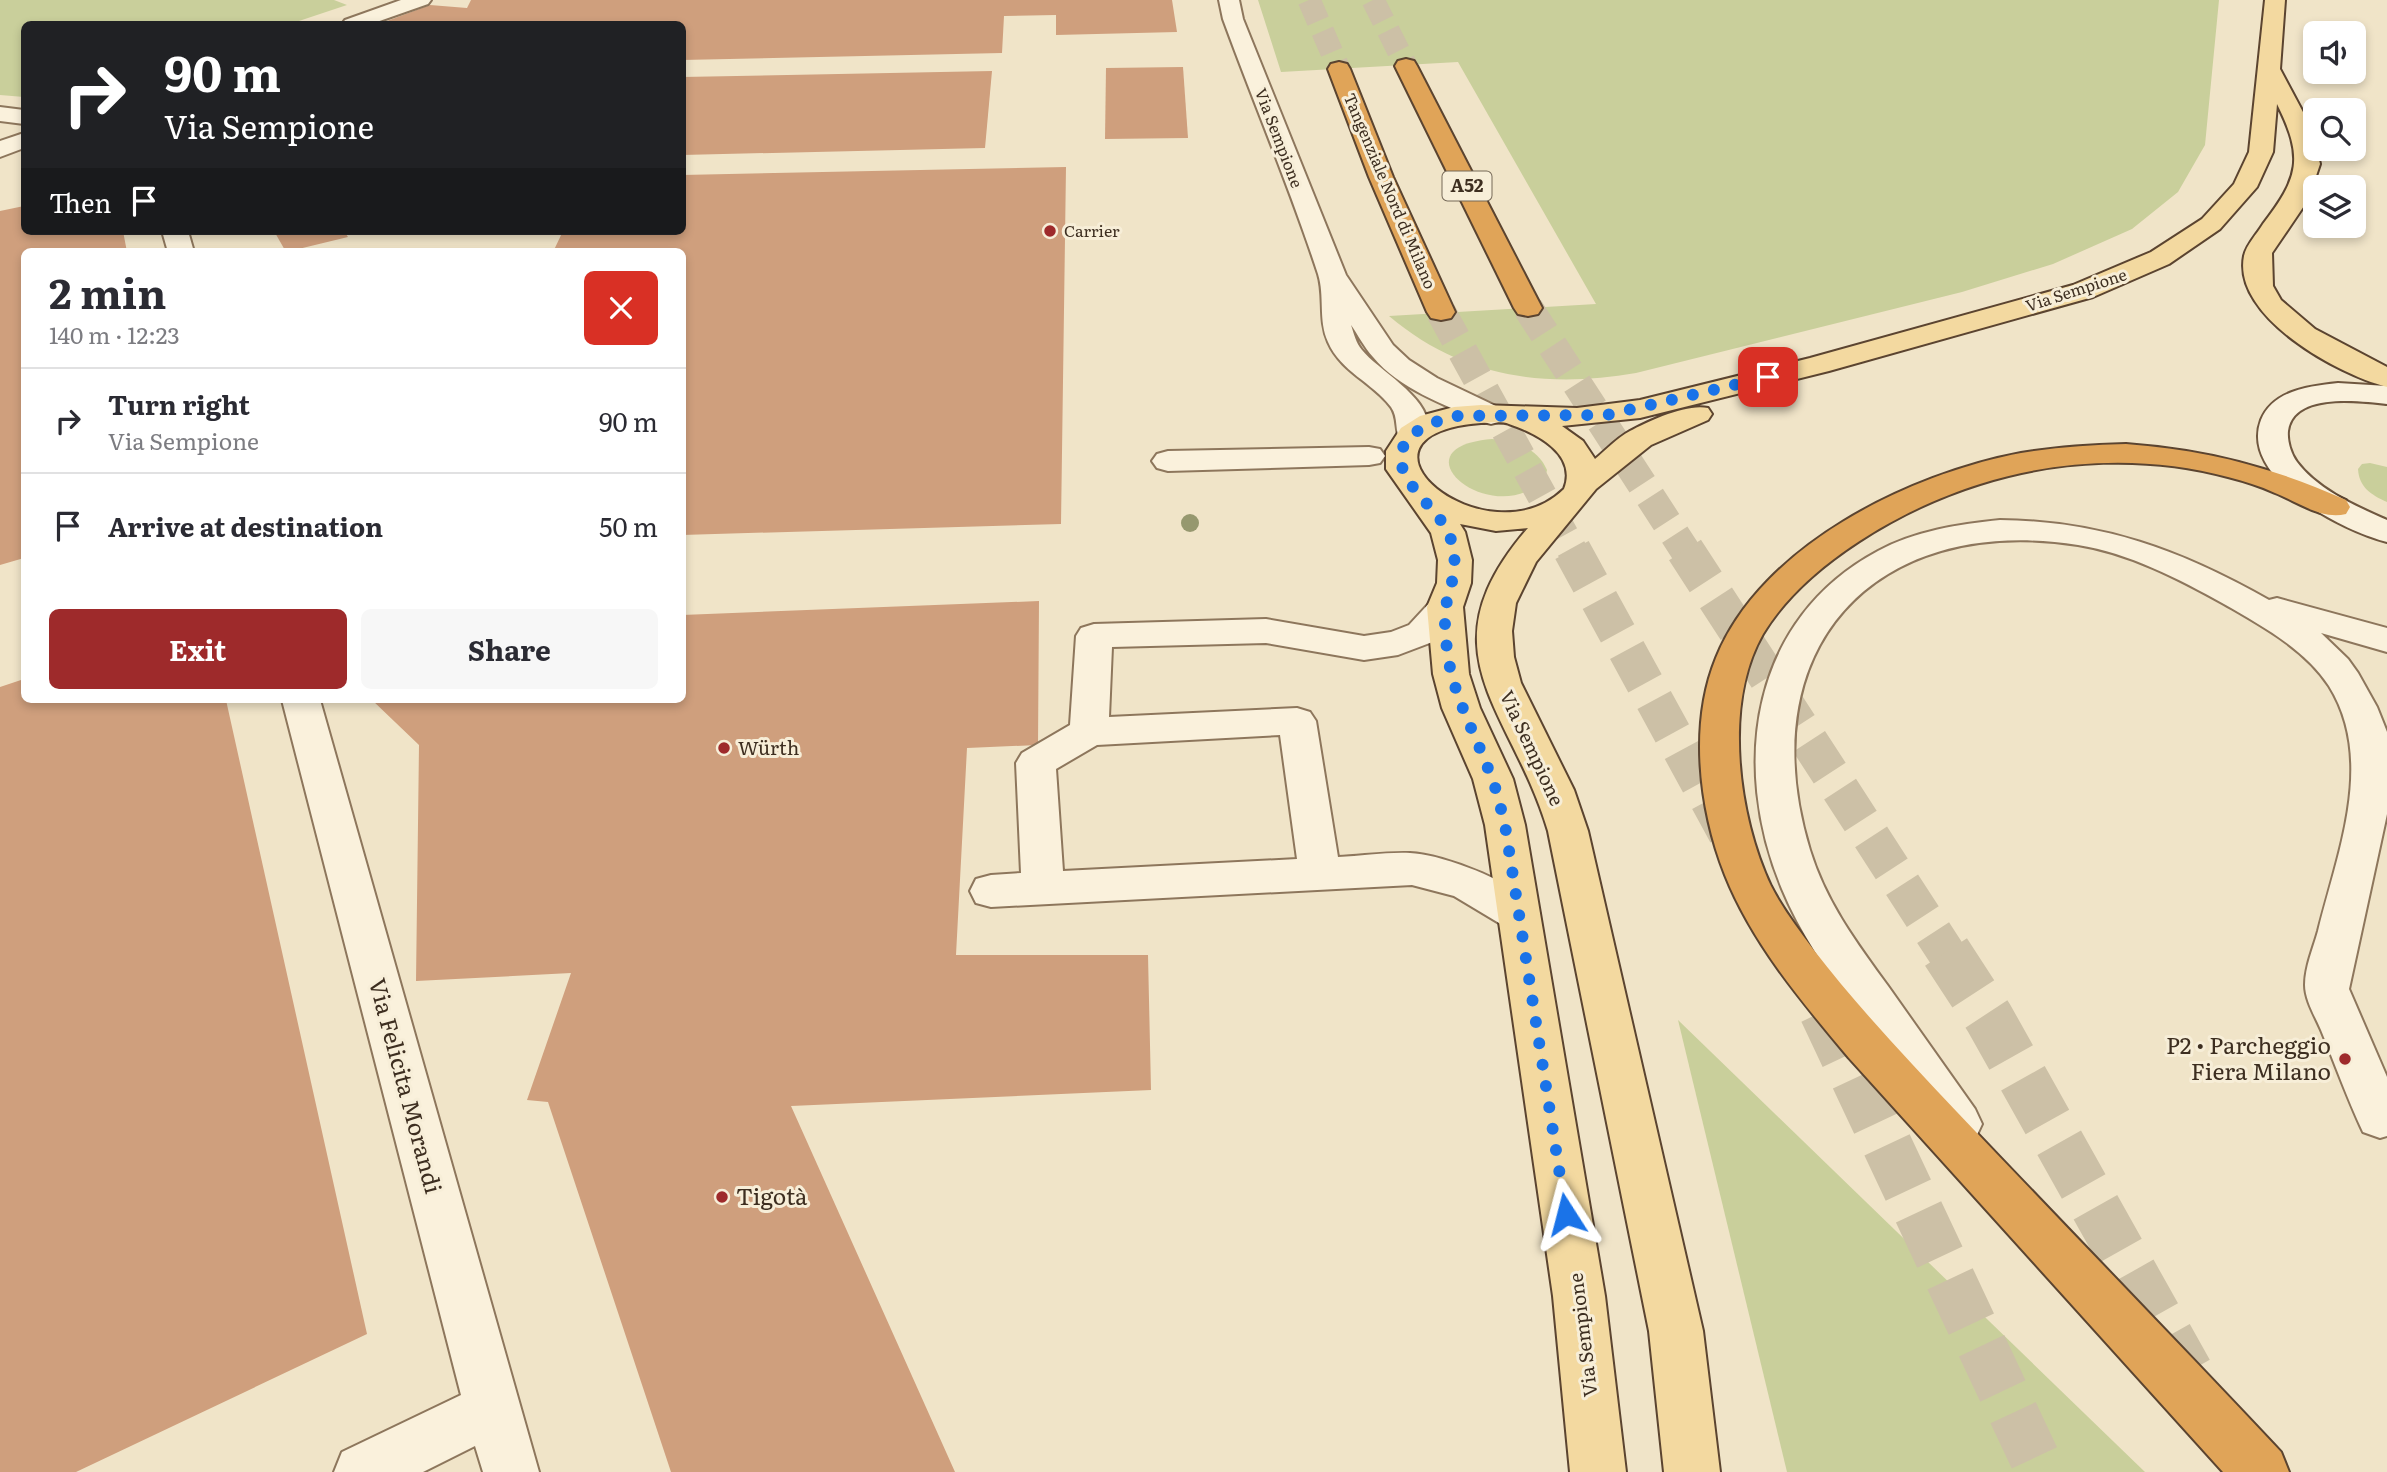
<!DOCTYPE html>
<meta charset="utf-8">
<style>
body{margin:0;font-family:Literata,serif;background:#f7f7f7;color:#2b2b33;height:100vh;display:flex;flex-direction:column;font-size:26px;white-space:nowrap}
*{box-sizing:border-box;margin:0}
p{font-size:23px;color:#7c7c81}
.icon{flex:none;width:38px;height:38px;fill:none;stroke:currentColor;stroke-width:2;stroke-linecap:round;stroke-linejoin:round}
.map{position:relative;flex:1;overflow:hidden}
.details{position:absolute;left:21px;top:248px;width:665px;height:455px;display:flex;flex-direction:column;background:#fff;border-radius:10px;box-shadow:0 4px 10px #0003}
.details>*{flex:none}
.banner{position:absolute;left:21px;top:21px;width:665px;height:214px;border-radius:10px;box-shadow:0 4px 10px #0003;background:#202124;color:#fff;overflow:hidden}
.buttons{position:absolute;left:2303px;top:21px;display:grid;gap:14px}
.buttons a{display:grid;place-items:center;width:63px;height:63px;border-radius:10px;background:#fff;box-shadow:0 4px 10px #0003;font-size:35px}
.pin{position:absolute;display:grid;place-items:center;width:60px;height:60px;color:#fff;margin:-30px;border-radius:14px;box-shadow:0 4px 10px #0006}
.me{position:absolute;width:77px;margin:-38px;rotate:351deg;stroke-linejoin:round;filter:drop-shadow(0 0 5px #0008)}
.turn{display:flex;align-items:center;gap:24px;height:147px;padding:0 28px;font-size:32px}
.turn .icon{width:91px;height:91px;stroke-width:2.5}
.turn b{display:block;font-size:49px;line-height:60px}
.then{display:flex;align-items:center;height:66px;padding:0 28px;background:#0003;gap:14px;font-size:26px}
.round{display:grid;place-items:center;flex:none;width:74px;height:74px;border-radius:10px;background:#f7f7f7}
.head{display:flex;align-items:center;justify-content:space-between;height:119px;padding:0 28px}
h1{font-size:42px;font-weight:700;line-height:52px}
.action{display:flex;gap:14px;margin-top:auto;padding:14px 28px}
.action a{flex:1;height:80px;border-radius:10px;background:#9e2a2b;color:#fff;font-size:28px;font-weight:700;line-height:80px;text-align:center}
.action a+a{background:#f7f7f7;color:#2b2b33}
ul{padding:0;list-style:none}
li{display:flex;align-items:center;gap:21px;height:105px;padding:0 28px;border-top:2px solid #e1e1e2}
li div{flex:1}
li b{display:block;font-size:26px}
li em{font-style:normal}
.map>svg:first-child{display:block}
.green{fill:#c9cf9b}
.building{fill:#cf9f7d}
.lines{fill:none;stroke-linecap:round;stroke-linejoin:round}
.highway-tunnel-far3{stroke:#ccc0a6;stroke-width:23;stroke-dasharray:23 11;stroke-linecap:butt}
.highway-tunnel-far2{stroke:#ccc0a6;stroke-width:30;stroke-dasharray:30 15;stroke-linecap:butt}
.highway-tunnel-far1{stroke:#ccc0a6;stroke-width:38;stroke-dasharray:38 19;stroke-linecap:butt}
.highway-tunnel{stroke:#ccc0a6;stroke-width:50;stroke-dasharray:50 24;stroke-linecap:butt}
.lane-casing{stroke:#8d765c;stroke-width:4}
.street-casing{stroke:#8d765c;stroke-width:4}
.secondary-casing{stroke:#6f573f;stroke-width:4}
.primary-casing{stroke:#5b4430;stroke-width:4}
.highway-casing{stroke:#5b4430;stroke-width:4}
.lane{fill:#faf1dc;fill-rule:evenodd}
.street{fill:#faf1dc;fill-rule:evenodd}
.secondary{fill:#faf1dc;fill-rule:evenodd}
.primary{fill:#f3d9a0;fill-rule:evenodd}
.highway{fill:#e0a458;fill-rule:evenodd}
.tree{fill:#96986f}
.route{stroke:#1a73e8;stroke-width:12;stroke-dasharray:0 21.6}
.poi-dot{fill:#9e2a2b;stroke:#f7eed8;stroke-width:2.5}
.labels{text-anchor:middle;stroke-width:6;stroke-linejoin:round;paint-order:stroke}
.far-street-label{font-size:16px;fill:#3d2e20;stroke:#f7eed8}
.far-poi-label{font-size:16px;fill:#3d2e20;stroke:#f7eed8;text-anchor:start}
.shield{fill:#f7eed8;stroke:#756857;stroke-width:2}
.shield-label{font-size:18px;font-weight:bold;fill:#3d2e20}
.poi-label{font-size:19px;fill:#3d2e20;stroke:#f7eed8;text-anchor:start}
.street-label{font-size:19px;fill:#3d2e20;stroke:#f7eed8}
.near-poi-label{font-size:23px;fill:#3d2e20;stroke:#f7eed8;text-anchor:end}
.near-street-label{font-size:23px;fill:#3d2e20;stroke:#f7eed8}
</style>
<div class="map">
<svg width="2387" height="1472" viewBox="0 0 2387 1472">
<rect width="100%" height="100%" fill="#f0e4c8"/>
<g class="green">
<polygon points="0,0 334,0 347,5 290,24 24,24 24,97 0,95"/>
<path d="M 1258,0 L 2219,0 L 2205,145 L 2178,192 L 2132,229 L 2053,264 L 1962,292 L 1636,373 C 1544,389 1461,377 1389,316 L 1596,304 L 1458,62 L 1281,72 Z"/>
<path d="M 1492,439 C 1515,441 1537,447 1547,470 L 1545,479 C 1492,532 1391,447 1492,439 Z"/>
<path d="M 2370,463 L 2387,467 L 2387,502 C 2371,495 2359,487 2358,469 L 2362,464 Z"/>
<polygon points="1678,1020 2145,1472 1787,1472"/>
</g>
<g class="building">
<polygon points="471,0 1172,0 1177,32 1056,35 1056,15 1004,16 1002,53 682,60 682,24 379,24 430,5 467,8"/>
<polygon points="1183,67 1188,138 1105,139 1106,68"/>
<polygon points="992,71 985,148 682,155 682,77"/>
<polygon points="1066,167 1061,524 682,535 682,252 553,252 563,231 682,231 682,175"/>
<polygon points="24,206 24,231 123,231 127,252 24,252 24,558 0,565 0,211"/>
<polygon points="274,231 344,231 348,237 286,252"/>
<polygon points="1039,601 1038,745 967,748 956,955 1148,955 1151,1090 791,1106 955,1472 671,1472 548,1102 527,1100 571,973 416,981 419,745 372,700 682,700 682,615"/>
<polygon points="24,679 24,700 226,700 367,1334 76,1472 0,1472 0,687"/>
</g>
<g class="lines">
<g class="highway-tunnel-far3">
<polyline points="1309,0 1339,69"/>
<polyline points="1373,0 1406,66"/>
</g>
<g class="highway-tunnel-far2">
<polyline points="1528,308 1686,552"/>
<polyline points="1441,312 1573,552"/>
</g>
<g class="highway-tunnel-far1">
<polyline points="1572,550 1728,835"/>
<polyline points="1685,550 1947,954"/>
</g>
<g class="highway-tunnel">
<polyline points="1946,952 1989,1018 2188,1372"/>
<polyline points="1824,1011 2041,1472"/>
</g>
<defs>
<g id="lane">
<polygon points="1369,447 1380,449 1385,456 1380,463 1369,465 1168,471 1157,468 1152,461 1157,454 1168,451"/>
<path d="M 2000,520 C 2102,521 2181,550 2269,600 L 2277,598 L 2387,628 L 2387,652 L 2321,633 L 2348,659 L 2358,673 L 2377,707 L 2387,732 L 2387,814 L 2349,989 L 2387,1077 L 2387,1136 L 2380,1138 L 2363,1132 C 2347,1098 2335,1064 2321,1030 C 2315,1016 2305,1000 2305,985 C 2305,967 2313,949 2318,931 C 2337,854 2376,761 2329,686 C 2305,649 2262,626 2224,604 C 2179,579 2129,553 2078,545 C 1873,513 1749,650 1810,850 C 1826,902 1856,942 1888,986 C 1917,1027 1946,1068 1975,1109 L 1982,1124 L 1975,1139 L 1958,1145 L 1941,1139 C 1912,1096 1884,1054 1855,1011 C 1828,972 1800,933 1782,889 C 1730,764 1751,619 1878,551 C 1915,531 1959,524 2000,520 Z"/>
<path d="M 1445,596 L 1457,599 L 1463,607 L 1435,641 L 1398,655 L 1364,660 L 1266,643 L 1112,647 L 1109,717 L 1297,708 L 1310,712 L 1316,721 L 1338,857 C 1362,856 1386,852 1410,853 C 1443,854 1525,885 1540,914 L 1534,926 L 1519,931 L 1504,926 L 1454,896 L 1412,885 L 991,907 L 976,903 L 970,891 L 976,879 L 991,875 L 1021,873 L 1016,763 L 1022,753 L 1070,725 L 1076,636 L 1081,628 L 1094,624 L 1266,619 L 1364,636 L 1391,632 L 1409,625 L 1433,599 ZM 1280,735 L 1297,859 L 1063,871 L 1056,769 L 1097,745 Z"/>
</g>
<g id="street">
<polygon points="401,0 431,0 428,4 371,24 342,24 345,20"/>
<path d="M 1219,0 L 1239,0 L 1243,19 L 1346,275 L 1393,345 L 1409,360 L 1437,378 L 1502,409 L 1506,415 L 1502,421 L 1491,424 L 1480,421 C 1444,404 1399,389 1373,357 C 1364,347 1358,335 1351,325 C 1354,334 1356,343 1362,350 C 1379,372 1447,406 1423,442 L 1412,444 L 1401,442 C 1394,431 1399,418 1391,407 C 1372,382 1341,372 1328,342 C 1318,320 1325,296 1318,274 C 1290,188 1254,104 1223,19 Z"/>
<polygon points="0,107 24,110 24,124 0,121"/>
<polygon points="24,133 24,148 0,157 0,141"/>
<polygon points="162,231 188,231 194,252 168,252"/>
<polygon points="282,700 320,700 539,1472 483,1472 475,1446 423,1472 334,1472 342,1452 461,1395"/>
</g>
<path id="secondary" d="M 2338,383 L 2387,386 L 2387,404 C 2360,401 2293,392 2288,431 C 2287,441 2291,454 2297,462 C 2318,490 2356,506 2387,520 L 2387,542 C 2343,531 2239,478 2261,420 C 2273,390 2310,386 2338,383 Z"/>
<path id="primary" d="M 2265,0 L 2285,0 L 2280,69 L 2312,129 L 2320,164 L 2308,200 L 2272,253 L 2273,286 L 2281,300 L 2315,329 L 2387,367 L 2387,387 C 2339,375 2232,317 2244,256 C 2246,245 2257,234 2263,224 C 2299,177 2304,158 2277,104 L 2273,152 L 2257,187 L 2220,229 L 2169,264 L 2093,297 L 1829,371 L 1640,418 L 1562,426 L 1583,441 L 1595,459 C 1606,450 1617,438 1630,431 C 1648,421 1688,403 1708,408 L 1712,414 L 1708,420 L 1651,445 L 1596,489 L 1536,562 L 1516,603 L 1512,631 L 1514,657 L 1521,683 L 1574,790 L 1588,831 L 1703,1331 L 1720,1472 L 1664,1472 L 1649,1331 L 1548,831 C 1511,707 1420,653 1528,528 L 1496,531 L 1460,524 L 1465,532 L 1472,560 L 1471,583 L 1463,607 L 1469,674 L 1480,708 L 1513,779 L 1525,825 L 1605,1296 L 1626,1472 L 1570,1472 L 1553,1296 L 1485,825 L 1473,779 L 1442,708 L 1433,674 L 1427,607 L 1437,583 L 1438,560 L 1431,533 L 1386,469 L 1386,451 L 1401,428 L 1420,416 L 1454,407 L 1481,405 L 1577,408 L 1640,400 L 1810,358 L 2073,285 L 2151,252 L 2202,219 L 2234,184 L 2249,152 ZM 1481,423 C 1489,423 1502,421 1509,424 C 1536,433 1578,454 1564,489 C 1487,564 1329,435 1481,423 Z"/>
<g id="highway">
<polygon points="1406,59 1414,61 1417,66 1542,308 1538,314 1528,316 1518,314 1514,308 1395,66 1398,61"/>
<polygon points="1339,62 1347,64 1350,69 1393,177 1455,312 1451,318 1441,320 1431,318 1427,312 1369,177 1328,69 1331,64"/>
<path d="M 2126,444 C 2207,450 2272,467 2346,500 L 2350,507 L 2346,514 C 2321,520 2298,502 2275,493 C 2260,486 2244,481 2228,477 C 2148,455 2058,459 1980,484 C 1903,508 1805,564 1763,634 C 1723,704 1738,816 1771,886 C 1782,908 1798,929 1813,949 C 1857,1006 1907,1059 1957,1112 C 2065,1226 2174,1338 2281,1452 L 2289,1472 L 2223,1472 L 1849,1058 C 1802,1002 1752,943 1725,875 C 1699,809 1689,724 1716,658 C 1761,546 1909,474 2021,453 C 2056,447 2091,445 2126,444 Z"/>
</g>
</defs>
<use href="#lane" class="lane-casing"/>
<use href="#street" class="street-casing"/>
<use href="#secondary" class="secondary-casing"/>
<use href="#primary" class="primary-casing"/>
<use href="#highway" class="highway-casing"/>
<use href="#lane" class="lane"/>
<use href="#street" class="street"/>
<use href="#secondary" class="secondary"/>
<use href="#primary" class="primary"/>
<use href="#highway" class="highway"/>
</g>
<circle class="tree" cx="1190" cy="523" r="9"/>
<g class="lines">
<path class="route" d="M 1566,1214 L 1505,825 C 1501,810 1498,794 1492,779 C 1475,731 1448,689 1446,637 C 1445,627 1444,614 1446,605 C 1453,578 1460,559 1448,532 C 1437,508 1393,479 1402,450 C 1409,429 1435,422 1454,416 L 1607,415 L 1768,377"/>
</g>
<g class="poi-dot">
<circle cx="1050" cy="231" r="7"/>
<circle cx="724" cy="748" r="7"/>
<circle cx="2345" cy="1059" r="7"/>
<circle cx="722" cy="1197" r="7"/>
</g>
<g class="labels">
<g class="far-street-label">
<text transform="translate(1279 138) rotate(69)" y="6">Via Sempione</text>
<text transform="translate(1390 191) rotate(67)" y="6">Tangenziale Nord di Milano</text>
<text transform="translate(2076 290) rotate(-18)" y="6">Via Sempione</text>
</g>
<g class="far-poi-label">
<text x="1064" y="237">Carrier</text>
</g>
<rect class="shield" x="1442.5" y="171.5" width="49" height="29" rx="5"/>
<g class="shield-label">
<text x="1467" y="192">A52</text>
</g>
<g class="poi-label">
<text x="738" y="755">Würth</text>
</g>
<g class="street-label">
<text transform="translate(1532 748) rotate(65)" y="7">Via Sempione</text>
<text transform="translate(1583 1335) rotate(-97)" y="7">Via Sempione</text>
</g>
<g class="near-poi-label">
<text x="2331" y="1054">P2 • Parcheggio<tspan x="2331" dy="26">Fiera Milano</tspan></text>
<text x="736" y="1205" text-anchor="start">Tigotà</text>
</g>
<g class="near-street-label">
<text transform="translate(405 1086) rotate(75)" y="8">Via Felicita Morandi</text>
</g>
</g>
</svg>
<div class="buttons">
<a><svg class="icon" aria-label="sound" viewBox="0 0 24 24"><path d="M4 9h4l5-4v14l-5-4H4zM17 9q2 3 0 6"/></svg></a>
<a><svg class="icon" aria-label="search" viewBox="0 0 24 24"><circle cx="10" cy="10" r="6"/><path d="M15 15l6 6"/></svg></a>
<a><svg class="icon" aria-label="layers" viewBox="0 0 24 24"><path d="M12 4l9 5-9 5-9-5zM3 14l9 5 9-5"/></svg></a>
</div>
<div class="pin" style="left:1768px;top:377px;background:#d93025"><svg class="icon" aria-label="arrive" viewBox="0 0 24 24"><path d="M6 21V4h12l-3 4 3 4H6"/></svg></div>
<svg class="me" style="left:1566px;top:1214px" viewBox="-20 -20 40 40"><path d="M0-17L14 15 0 8-14 15z" fill="#1a73e8" stroke="#fff" stroke-width="4"/></svg>
<div class="banner">
<div class="turn"><svg class="icon" aria-label="right" viewBox="0 0 24 24"><path d="M7 20v-9h11M14 6l5 5-5 5"/></svg><div><b>90 m</b>Via Sempione</div></div>
<div class="then">Then<svg class="icon" aria-label="arrive" viewBox="0 0 24 24"><path d="M6 21V4h12l-3 4 3 4H6"/></svg></div>
</div>
<section class="details">
<div class="head"><div><h1>2 min</h1><p>140 m · 12:23</p></div><a class="round" style="background:#d93025;color:#fff"><svg class="icon" aria-label="close" viewBox="0 0 24 24"><path d="M6 6l12 12M18 6L6 18"/></svg></a></div>
<ul>
<li><svg class="icon" aria-label="right" viewBox="0 0 24 24"><path d="M7 20v-9h11M14 6l5 5-5 5"/></svg><div><b>Turn right</b><p>Via Sempione</p></div><em>90 m</em></li>
<li><svg class="icon" aria-label="arrive" viewBox="0 0 24 24"><path d="M6 21V4h12l-3 4 3 4H6"/></svg><div><b>Arrive at destination</b></div><em>50 m</em></li>
</ul>
<div class="action"><a>Exit</a><a>Share</a></div>
</section>
</div>
